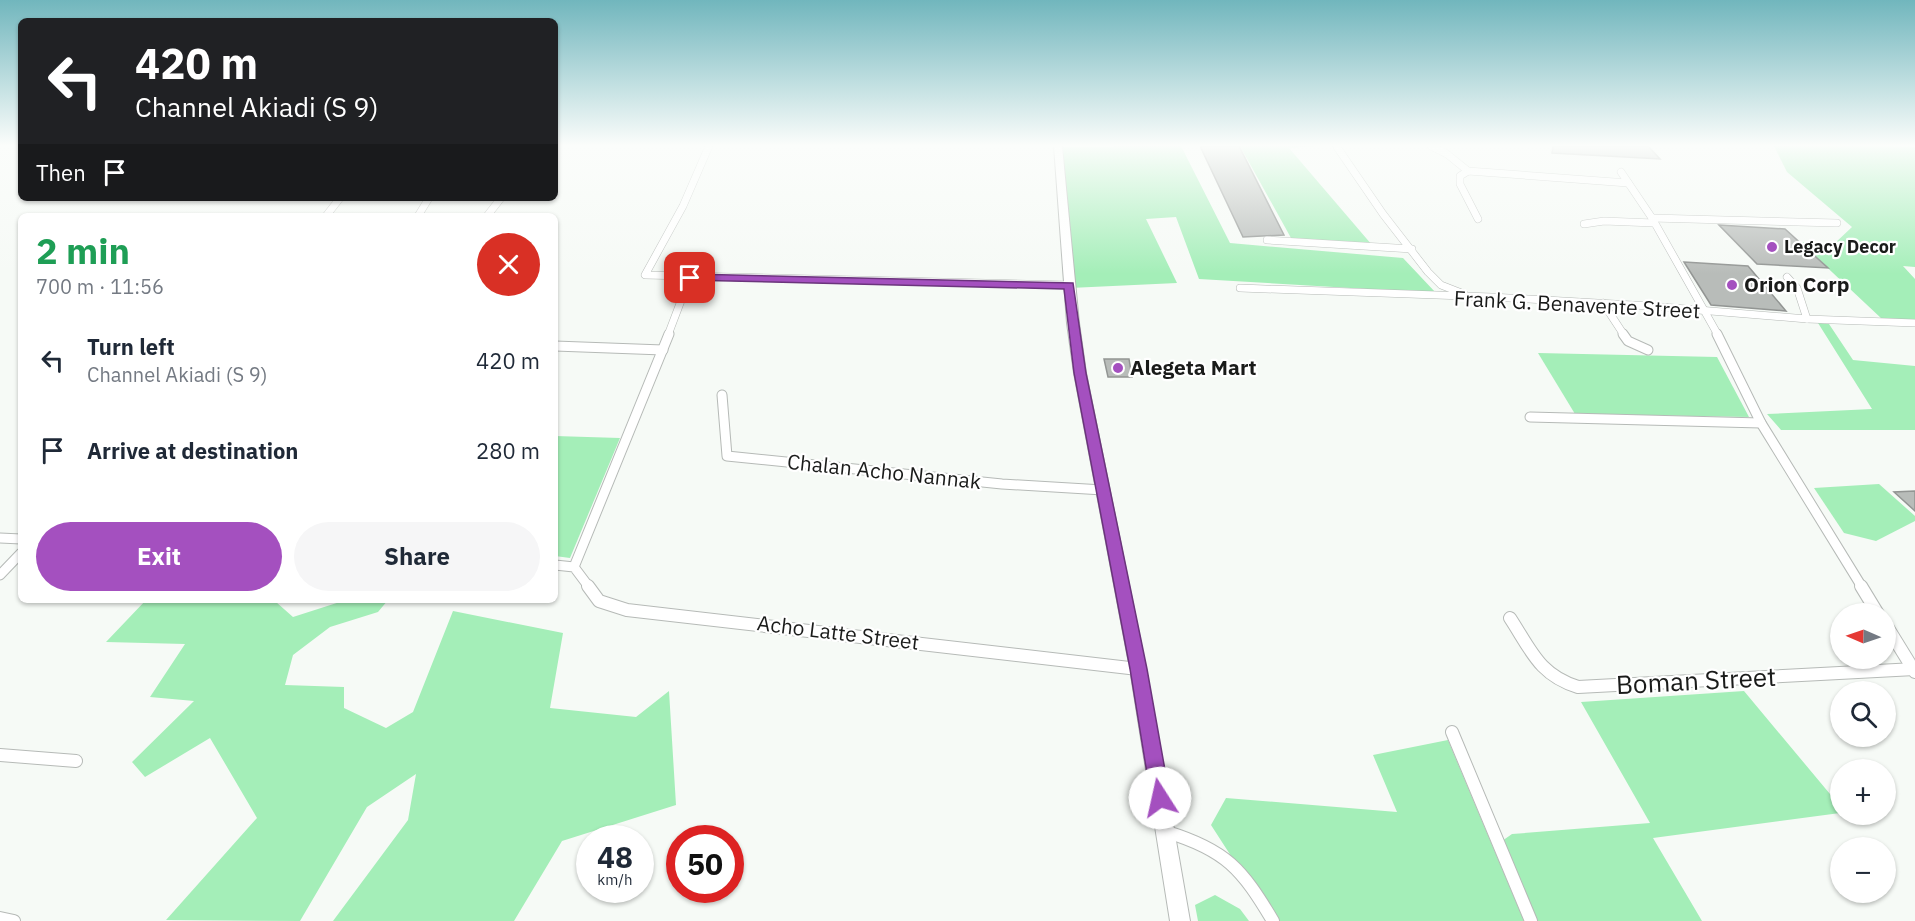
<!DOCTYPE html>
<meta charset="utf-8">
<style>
body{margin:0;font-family:"IBM Plex Sans",sans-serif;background:#f6f6f7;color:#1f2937;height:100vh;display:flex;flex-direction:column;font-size:22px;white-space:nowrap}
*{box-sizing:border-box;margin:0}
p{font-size:20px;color:#747a83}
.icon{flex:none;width:33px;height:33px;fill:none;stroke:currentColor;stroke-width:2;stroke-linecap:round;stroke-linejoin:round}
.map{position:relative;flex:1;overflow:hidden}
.details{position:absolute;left:18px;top:213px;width:540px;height:390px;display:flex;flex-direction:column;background:#fff;border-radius:9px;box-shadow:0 2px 4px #0004}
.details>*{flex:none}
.top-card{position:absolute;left:18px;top:18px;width:540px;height:183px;border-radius:9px;box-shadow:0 2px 4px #0004;background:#202124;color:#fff;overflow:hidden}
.needle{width:39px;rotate:272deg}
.tools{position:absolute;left:1830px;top:603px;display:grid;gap:12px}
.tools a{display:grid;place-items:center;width:66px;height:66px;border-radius:50%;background:#fff;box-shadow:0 2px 4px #0004;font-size:30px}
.speed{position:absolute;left:576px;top:825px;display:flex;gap:12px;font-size:30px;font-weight:700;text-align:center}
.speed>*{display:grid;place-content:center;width:78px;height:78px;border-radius:50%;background:#fff;box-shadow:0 2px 4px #0004;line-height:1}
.speed small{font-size:15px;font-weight:400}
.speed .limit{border:9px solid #d22;background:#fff;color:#111}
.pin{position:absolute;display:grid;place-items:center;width:51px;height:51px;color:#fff;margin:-26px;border-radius:12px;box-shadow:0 3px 9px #0006}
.me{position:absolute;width:66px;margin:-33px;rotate:350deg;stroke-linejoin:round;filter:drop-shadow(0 0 4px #0008)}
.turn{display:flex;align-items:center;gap:21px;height:126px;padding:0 18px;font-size:27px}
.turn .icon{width:78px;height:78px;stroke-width:2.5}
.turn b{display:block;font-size:42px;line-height:51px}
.then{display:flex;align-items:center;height:57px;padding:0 18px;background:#0003;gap:12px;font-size:22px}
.round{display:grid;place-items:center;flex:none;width:63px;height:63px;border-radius:32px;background:#f6f6f7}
.summary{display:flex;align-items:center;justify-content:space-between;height:102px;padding:0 18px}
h1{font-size:36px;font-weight:700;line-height:45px;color:#1e9e55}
.primary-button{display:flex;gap:12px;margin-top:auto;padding:12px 18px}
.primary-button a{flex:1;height:69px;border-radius:36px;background:#a450bf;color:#fff;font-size:24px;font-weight:700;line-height:69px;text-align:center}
.primary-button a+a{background:#f6f6f7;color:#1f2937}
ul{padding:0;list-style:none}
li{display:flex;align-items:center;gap:18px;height:90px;padding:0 18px}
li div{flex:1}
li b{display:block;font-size:22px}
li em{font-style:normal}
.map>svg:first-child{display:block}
.green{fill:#a4eeb8}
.building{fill:#b8bcb9;stroke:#929593;stroke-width:1.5}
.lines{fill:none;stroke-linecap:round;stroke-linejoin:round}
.minor-far2-casing{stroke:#b6bab7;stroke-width:8}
.minor-far1-casing{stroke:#b6bab7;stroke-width:11}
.minor-casing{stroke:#b6bab7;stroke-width:14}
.secondary-casing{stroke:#b6bab7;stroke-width:2}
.minor-far2{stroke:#fff;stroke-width:7}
.minor-far1{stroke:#fff;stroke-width:9}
.minor{stroke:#fff;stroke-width:12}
.secondary{fill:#fff;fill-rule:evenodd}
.route{fill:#a450bf;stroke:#6b347c;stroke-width:1.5}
.poi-dot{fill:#a450bf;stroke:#fff;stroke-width:2}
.labels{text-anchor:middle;stroke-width:4.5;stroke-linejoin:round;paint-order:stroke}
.far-poi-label{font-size:18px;font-weight:bold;fill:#1a1b1a;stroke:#fff;text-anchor:start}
.poi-label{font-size:21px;font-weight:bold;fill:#1a1b1a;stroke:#fff;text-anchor:start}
.street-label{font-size:21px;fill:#1a1b1a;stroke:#fff}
.near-street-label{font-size:26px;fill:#1a1b1a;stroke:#fff}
</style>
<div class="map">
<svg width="1915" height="921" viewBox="0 0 1915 921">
<rect width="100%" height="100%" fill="#f6faf6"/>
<g class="green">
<polygon points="1114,146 1181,146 1230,243 1403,258 1436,293 1199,279 1176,217 1146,219 1177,283 1070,288 1060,147 1113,147"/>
<polygon points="1240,146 1314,146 1289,148 1372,245 1291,238"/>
<polygon points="1774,146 1915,147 1915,267 1903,266 1915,279 1915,319 1882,319 1800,242 1834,244 1852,227 1787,172"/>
<polygon points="1818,323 1829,324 1853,360 1915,366 1915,430 1781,430 1767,414 1872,409"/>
<polygon points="1538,353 1717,357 1749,417 1575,414"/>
<polygon points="555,436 620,438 570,558 555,556"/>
<polygon points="1879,484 1915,516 1915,521 1876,541 1844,533 1814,488"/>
<polygon points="146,600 278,600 276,602 293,617 346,600 388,600 378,612 330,627 293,655 285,685 344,687 344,708 386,728 413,712 453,611 563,633 550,708 636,717 669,691 676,805 562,841 514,921 333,921 408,820 416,774 367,807 300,921 166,920 257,818 210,738 145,777 132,762 194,701 150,697 185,644 106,642"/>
<polygon points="1744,691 1840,806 1840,813 1653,838 1702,921 1537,921 1502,841 1512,834 1650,823 1581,702"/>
<polygon points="1448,740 1524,921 1273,921 1211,825 1226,798 1397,812 1373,755"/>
<polygon points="1215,895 1240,909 1249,921 1198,921 1195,905"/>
</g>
<g class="building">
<polygon points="1200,146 1239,146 1284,235 1243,237"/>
<polygon points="1553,146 1648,146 1660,159 1552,153"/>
<polygon points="1719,225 1785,229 1828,268 1757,264"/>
<polygon points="1684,262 1748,266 1786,311 1711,305"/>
<polygon points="1104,359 1129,359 1132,377 1108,377"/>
<polygon points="1915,491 1915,511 1894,492"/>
</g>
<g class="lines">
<defs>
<g id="minor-far2">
<polyline points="709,146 683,206 645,275 1070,285"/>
<polyline points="1431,146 1447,154 1468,171"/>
<polyline points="1337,147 1383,214 1428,272 1441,285 1464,294"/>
<polyline points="1621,172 1652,218 1718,335"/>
<polyline points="326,216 340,198"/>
<polyline points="418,216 429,198"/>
<polyline points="487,216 501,198"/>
<polyline points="1652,218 1837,223"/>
<polyline points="1478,219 1460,184 1460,176 1468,171 1628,183"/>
<polyline points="1584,224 1604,221 1654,223"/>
<polyline points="1267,240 1412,249"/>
<polyline points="1787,277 1797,288 1807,319"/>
<polyline points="1240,288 1492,297 1650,306 1807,319 1915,323"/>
<polyline points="1603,303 1624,335"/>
<polyline points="668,335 690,277"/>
</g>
<g id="minor-far1">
<polyline points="1623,334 1628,341 1648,350"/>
<polyline points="1717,334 1761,423 1862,587"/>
<polyline points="555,346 663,350"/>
<polyline points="722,395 727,456 1002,484 1103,490"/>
<polyline points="1530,417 1761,423"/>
<polyline points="0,538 21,539"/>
<polyline points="555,565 574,567 589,587"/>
<polyline points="574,567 669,334"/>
<polyline points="0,575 21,553"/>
</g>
<g id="minor">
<polyline points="588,586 599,601 627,610 1138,669"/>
<polyline points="1861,586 1878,614"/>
<path d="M 1510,618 C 1531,650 1539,675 1578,687 L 1915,669"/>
<polyline points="1886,625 1915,672"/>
<polyline points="1452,732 1531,921"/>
<polyline points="0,755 76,761"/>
<path d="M 1167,832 C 1226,850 1242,869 1273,921"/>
<polyline points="0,918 14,921"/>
</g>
<polygon id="secondary" points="1054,146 1062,146 1079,323 1086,373 1146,669 1190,921 1170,921 1130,669 1074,373 1067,323"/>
</defs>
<use href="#minor-far2" class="minor-far2-casing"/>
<use href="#minor-far1" class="minor-far1-casing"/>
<use href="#minor" class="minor-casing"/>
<use href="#secondary" class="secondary-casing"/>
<use href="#minor-far2" class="minor-far2"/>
<use href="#minor-far1" class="minor-far1"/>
<use href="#minor" class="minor"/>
<use href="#secondary" class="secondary"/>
</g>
<linearGradient id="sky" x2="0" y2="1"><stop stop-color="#71b6bd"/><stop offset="0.53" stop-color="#fbfdfb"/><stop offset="1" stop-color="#fbfdfb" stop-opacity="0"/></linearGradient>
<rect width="1915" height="274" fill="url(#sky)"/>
<polygon class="route" points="690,274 1073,283 1086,373 1147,669 1170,798 1167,804 1160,806 1153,804 1151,798 1130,669 1074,373 1064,289 686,280 684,278"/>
<g class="poi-dot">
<circle cx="1772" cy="247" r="6"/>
<circle cx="1732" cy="285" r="6"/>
<circle cx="1118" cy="368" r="6"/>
</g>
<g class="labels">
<g class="far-poi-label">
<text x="1784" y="253">Legacy Decor</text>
</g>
<g class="poi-label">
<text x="1744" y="292">Orion Corp</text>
<text x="1130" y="375">Alegeta Mart</text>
</g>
<g class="street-label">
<text transform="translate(1577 305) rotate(3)" y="7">Frank G. Benavente Street</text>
<text transform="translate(884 472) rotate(6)" y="7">Chalan Acho Nannak</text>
<text transform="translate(838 633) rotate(7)" y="7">Acho Latte Street</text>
</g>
<g class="near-street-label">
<text transform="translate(1696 681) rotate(-3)" y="9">Boman Street</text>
</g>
</g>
</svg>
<div class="tools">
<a><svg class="needle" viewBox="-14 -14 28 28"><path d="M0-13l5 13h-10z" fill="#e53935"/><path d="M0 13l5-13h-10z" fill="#747a83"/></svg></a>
<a><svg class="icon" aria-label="search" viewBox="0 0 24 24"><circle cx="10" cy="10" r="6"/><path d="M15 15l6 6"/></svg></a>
<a>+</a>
<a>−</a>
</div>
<div class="speed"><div>48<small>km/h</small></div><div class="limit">50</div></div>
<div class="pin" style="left:690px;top:278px;background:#d93025"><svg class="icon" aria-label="arrive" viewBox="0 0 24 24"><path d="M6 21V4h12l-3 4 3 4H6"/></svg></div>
<svg class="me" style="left:1160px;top:798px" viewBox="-20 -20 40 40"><circle r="19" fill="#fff"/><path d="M0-13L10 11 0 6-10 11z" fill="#a450bf"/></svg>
<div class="top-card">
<div class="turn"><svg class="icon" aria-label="left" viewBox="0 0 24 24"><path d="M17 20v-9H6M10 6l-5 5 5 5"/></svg><div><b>420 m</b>Channel Akiadi (S 9)</div></div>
<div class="then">Then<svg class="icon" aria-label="arrive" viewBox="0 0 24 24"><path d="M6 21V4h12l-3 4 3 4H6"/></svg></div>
</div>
<section class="details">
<div class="summary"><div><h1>2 min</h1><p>700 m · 11:56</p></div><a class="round" style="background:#d93025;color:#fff"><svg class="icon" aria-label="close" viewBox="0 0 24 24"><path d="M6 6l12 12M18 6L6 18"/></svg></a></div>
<ul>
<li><svg class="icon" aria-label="left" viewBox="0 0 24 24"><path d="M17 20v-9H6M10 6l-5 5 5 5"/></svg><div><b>Turn left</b><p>Channel Akiadi (S 9)</p></div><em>420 m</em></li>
<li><svg class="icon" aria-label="arrive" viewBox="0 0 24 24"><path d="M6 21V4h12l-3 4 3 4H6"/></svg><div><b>Arrive at destination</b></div><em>280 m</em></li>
</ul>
<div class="primary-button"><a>Exit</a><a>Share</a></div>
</section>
</div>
